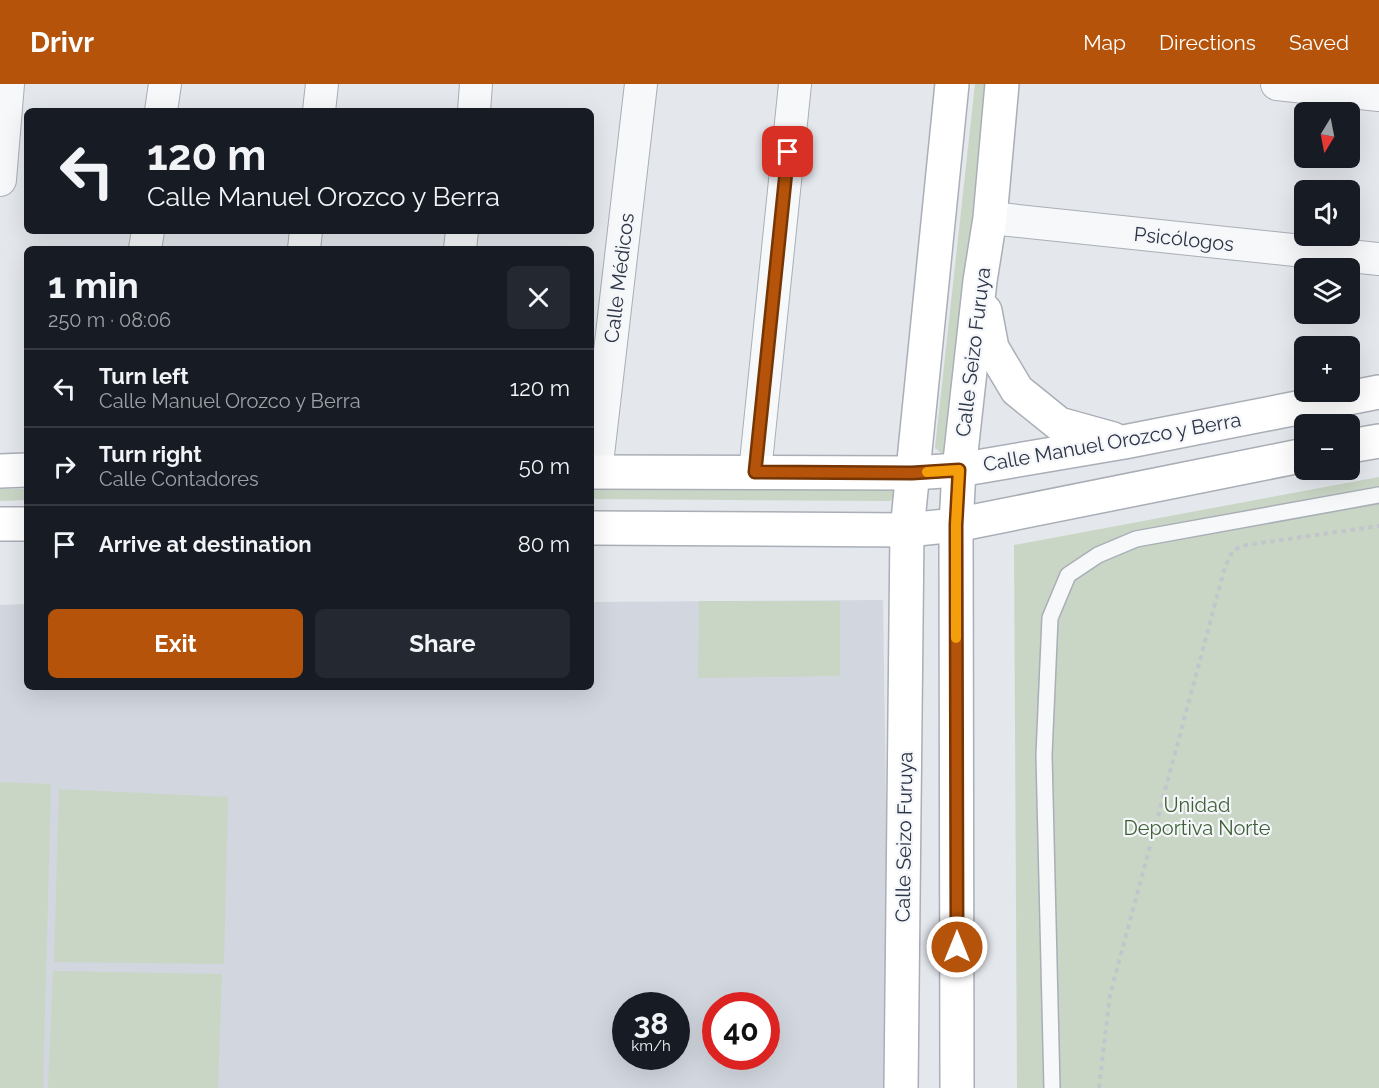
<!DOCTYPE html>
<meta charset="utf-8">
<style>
body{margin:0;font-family:Raleway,sans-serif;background:#242831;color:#f1f3f6;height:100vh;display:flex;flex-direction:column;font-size:22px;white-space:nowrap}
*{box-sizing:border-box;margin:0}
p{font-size:20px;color:#9ea1a6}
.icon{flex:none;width:33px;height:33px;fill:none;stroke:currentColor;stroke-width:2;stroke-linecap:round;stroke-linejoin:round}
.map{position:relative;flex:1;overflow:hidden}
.drawer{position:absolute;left:24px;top:162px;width:570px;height:444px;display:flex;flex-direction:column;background:#171b24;border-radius:9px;box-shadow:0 6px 24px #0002}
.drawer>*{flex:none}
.guide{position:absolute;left:24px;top:24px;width:570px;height:126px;border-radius:9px;box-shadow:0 6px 24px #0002;background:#171b24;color:#f1f3f6;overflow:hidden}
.needle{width:39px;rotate:190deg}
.tools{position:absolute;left:1294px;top:18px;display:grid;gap:12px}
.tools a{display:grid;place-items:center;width:66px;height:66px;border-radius:9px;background:#171b24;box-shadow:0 6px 24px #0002;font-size:30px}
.speed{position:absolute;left:612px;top:908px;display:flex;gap:12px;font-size:30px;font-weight:700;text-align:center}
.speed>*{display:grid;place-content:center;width:78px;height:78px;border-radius:50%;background:#171b24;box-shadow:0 6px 24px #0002;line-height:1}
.speed small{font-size:15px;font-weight:400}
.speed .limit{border:9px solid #d22;background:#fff;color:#111}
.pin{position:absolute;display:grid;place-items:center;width:51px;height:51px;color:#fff;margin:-26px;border-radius:12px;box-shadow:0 3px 9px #0006}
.me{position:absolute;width:66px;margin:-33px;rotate:0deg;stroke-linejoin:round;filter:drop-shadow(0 0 4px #0008)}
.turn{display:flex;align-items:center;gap:21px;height:126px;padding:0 24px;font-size:27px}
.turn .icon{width:78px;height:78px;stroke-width:2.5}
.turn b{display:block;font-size:42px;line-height:51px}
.round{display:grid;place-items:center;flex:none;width:63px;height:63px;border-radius:9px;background:#242831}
.summary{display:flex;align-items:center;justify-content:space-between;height:102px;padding:0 24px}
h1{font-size:36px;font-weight:700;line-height:45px}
.button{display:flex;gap:12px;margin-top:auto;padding:12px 24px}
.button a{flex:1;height:69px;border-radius:9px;background:#b45309;color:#fff;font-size:24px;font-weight:700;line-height:69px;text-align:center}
.button a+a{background:#242831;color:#f1f3f6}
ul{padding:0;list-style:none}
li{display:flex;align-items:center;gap:18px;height:78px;padding:0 24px;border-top:2px solid #363941}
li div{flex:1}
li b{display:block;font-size:22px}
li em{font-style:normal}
header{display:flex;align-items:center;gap:36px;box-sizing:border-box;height:84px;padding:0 30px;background:#b45309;color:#fff}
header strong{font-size:28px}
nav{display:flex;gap:33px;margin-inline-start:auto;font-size:21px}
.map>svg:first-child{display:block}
.built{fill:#d2d6de;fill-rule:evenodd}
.green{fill:#c9d6c5}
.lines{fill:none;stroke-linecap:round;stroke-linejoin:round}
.lane-casing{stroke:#a9aeb7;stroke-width:18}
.street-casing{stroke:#a9aeb7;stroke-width:34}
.secondary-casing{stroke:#a9aeb7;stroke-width:36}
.path{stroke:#c2c5cb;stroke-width:4;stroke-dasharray:4.5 4.5;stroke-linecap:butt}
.lane{stroke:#f7f8fa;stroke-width:15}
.street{stroke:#f7f8fa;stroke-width:32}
.secondary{stroke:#fff;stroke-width:33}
.route-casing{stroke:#753606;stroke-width:15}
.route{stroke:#b45309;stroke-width:10}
.slow{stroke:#f59e0b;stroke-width:10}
.labels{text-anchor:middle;stroke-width:4.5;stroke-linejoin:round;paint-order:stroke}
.street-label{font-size:20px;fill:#2b3445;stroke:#f4f6f9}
.park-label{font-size:20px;fill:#3f6138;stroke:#f4f6f9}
</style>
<header>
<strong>Drivr</strong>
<nav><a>Map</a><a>Directions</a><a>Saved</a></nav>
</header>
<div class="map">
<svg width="1379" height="1004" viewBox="0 0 1379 1004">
<rect width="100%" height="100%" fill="#e4e7ec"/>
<path class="built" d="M 883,516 L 890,1004 L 0,1004 L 0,521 L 27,520 L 27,603 L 591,603 L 591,518 ZM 626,921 L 676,921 L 676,972 L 626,972 ZM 716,921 L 766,921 L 766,972 L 716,972 Z"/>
<g class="green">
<polygon points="975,0 988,0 949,363 942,370 935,364"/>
<polygon points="1379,393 1379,1004 1017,1004 1014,461"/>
<polygon points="591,402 900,403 900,413 889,417 591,415"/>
<polygon points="0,405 27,405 27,416 0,417"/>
<polygon points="699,517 840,517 840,592 698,594"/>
<polygon points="0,698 51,700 43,1004 0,1004"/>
<polygon points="59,705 228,713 224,880 54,878"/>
<polygon points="53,887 222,890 218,1004 48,1004"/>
</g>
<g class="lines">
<defs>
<polyline id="lane" points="1052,1004 1044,671 1050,534 1068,491 1098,471 1136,455 1379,411"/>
<g id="street">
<polyline points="1277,0 1379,11"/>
<polyline points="161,27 165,0"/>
<polyline points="319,27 322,0"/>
<polyline points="474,27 476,0"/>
<polyline points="0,96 8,0"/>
<polyline points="990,134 1379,175"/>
<polyline points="145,165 148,147"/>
<polyline points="304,165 306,147"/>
<polyline points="460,165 462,147"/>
<polyline points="596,388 641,0"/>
<polyline points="755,388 795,0"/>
</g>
<g id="secondary">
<polyline points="985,227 992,264 1017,306 1059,340 1113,355"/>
<polyline points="1350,362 1379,357"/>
<polyline points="0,387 27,386"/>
<polyline points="591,388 912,389 959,386 1124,358 1379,308"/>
<polyline points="0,440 27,440"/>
<polyline points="591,444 907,446 956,441 1305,371"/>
<polyline points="901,1004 907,446 952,0"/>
<polyline points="957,1004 956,441 959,386 980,197 990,134 1002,0"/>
</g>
</defs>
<use href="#lane" class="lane-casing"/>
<use href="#street" class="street-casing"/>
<use href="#secondary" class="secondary-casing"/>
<polyline class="path" points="1099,1004 1110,911 1225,483 1233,466 1246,461 1379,442"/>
<use href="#lane" class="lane"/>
<use href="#street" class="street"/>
<use href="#secondary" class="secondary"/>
</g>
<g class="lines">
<defs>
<polyline id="route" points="788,68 755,388 912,389 959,386 956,441 957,863"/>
</defs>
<use href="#route" class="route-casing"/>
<use href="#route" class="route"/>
<polyline class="slow" points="927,388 959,386 956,441 956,554"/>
</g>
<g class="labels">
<g class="street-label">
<text transform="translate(1184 155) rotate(6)" y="7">Psicólogos</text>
<text transform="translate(619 194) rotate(-83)" y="7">Calle Médicos</text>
<text transform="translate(973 268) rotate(-83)" y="7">Calle Seizo Furuya</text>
<text transform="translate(1112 358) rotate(-10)" y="7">Calle Manuel Orozco y Berra</text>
<text transform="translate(904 753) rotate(-89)" y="7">Calle Seizo Furuya</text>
</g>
<g class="park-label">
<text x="1197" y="728">Unidad<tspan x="1197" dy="23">Deportiva Norte</tspan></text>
</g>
</g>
</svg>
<div class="tools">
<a><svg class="needle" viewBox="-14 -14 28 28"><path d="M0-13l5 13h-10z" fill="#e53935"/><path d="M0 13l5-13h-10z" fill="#9ea1a6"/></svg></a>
<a><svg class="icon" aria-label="sound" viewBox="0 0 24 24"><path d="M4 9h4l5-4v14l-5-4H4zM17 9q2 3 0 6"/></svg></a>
<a><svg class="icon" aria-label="layers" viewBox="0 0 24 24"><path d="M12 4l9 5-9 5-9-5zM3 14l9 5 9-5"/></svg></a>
<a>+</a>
<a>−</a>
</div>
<div class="speed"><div>38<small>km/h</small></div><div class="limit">40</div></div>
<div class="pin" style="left:788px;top:68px;background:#d93025"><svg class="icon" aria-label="arrive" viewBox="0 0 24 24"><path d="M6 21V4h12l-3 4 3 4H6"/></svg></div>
<svg class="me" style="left:957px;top:863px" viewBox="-20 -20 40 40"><circle r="17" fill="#b45309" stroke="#fff" stroke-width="3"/><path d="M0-11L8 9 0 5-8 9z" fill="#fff"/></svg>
<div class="guide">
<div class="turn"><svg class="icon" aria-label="left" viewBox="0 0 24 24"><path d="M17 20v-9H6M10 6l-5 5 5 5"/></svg><div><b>120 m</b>Calle Manuel Orozco y Berra</div></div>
</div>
<section class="drawer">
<div class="summary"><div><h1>1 min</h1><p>250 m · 08:06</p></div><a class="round"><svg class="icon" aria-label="close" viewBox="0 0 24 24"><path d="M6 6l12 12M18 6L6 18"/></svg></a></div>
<ul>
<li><svg class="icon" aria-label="left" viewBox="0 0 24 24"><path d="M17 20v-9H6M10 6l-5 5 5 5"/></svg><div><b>Turn left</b><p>Calle Manuel Orozco y Berra</p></div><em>120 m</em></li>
<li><svg class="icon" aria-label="right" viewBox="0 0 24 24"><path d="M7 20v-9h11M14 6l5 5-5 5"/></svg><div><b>Turn right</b><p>Calle Contadores</p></div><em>50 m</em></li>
<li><svg class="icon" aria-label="arrive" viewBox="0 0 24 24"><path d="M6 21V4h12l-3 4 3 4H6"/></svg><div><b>Arrive at destination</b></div><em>80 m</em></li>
</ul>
<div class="button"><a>Exit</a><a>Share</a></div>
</section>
</div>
